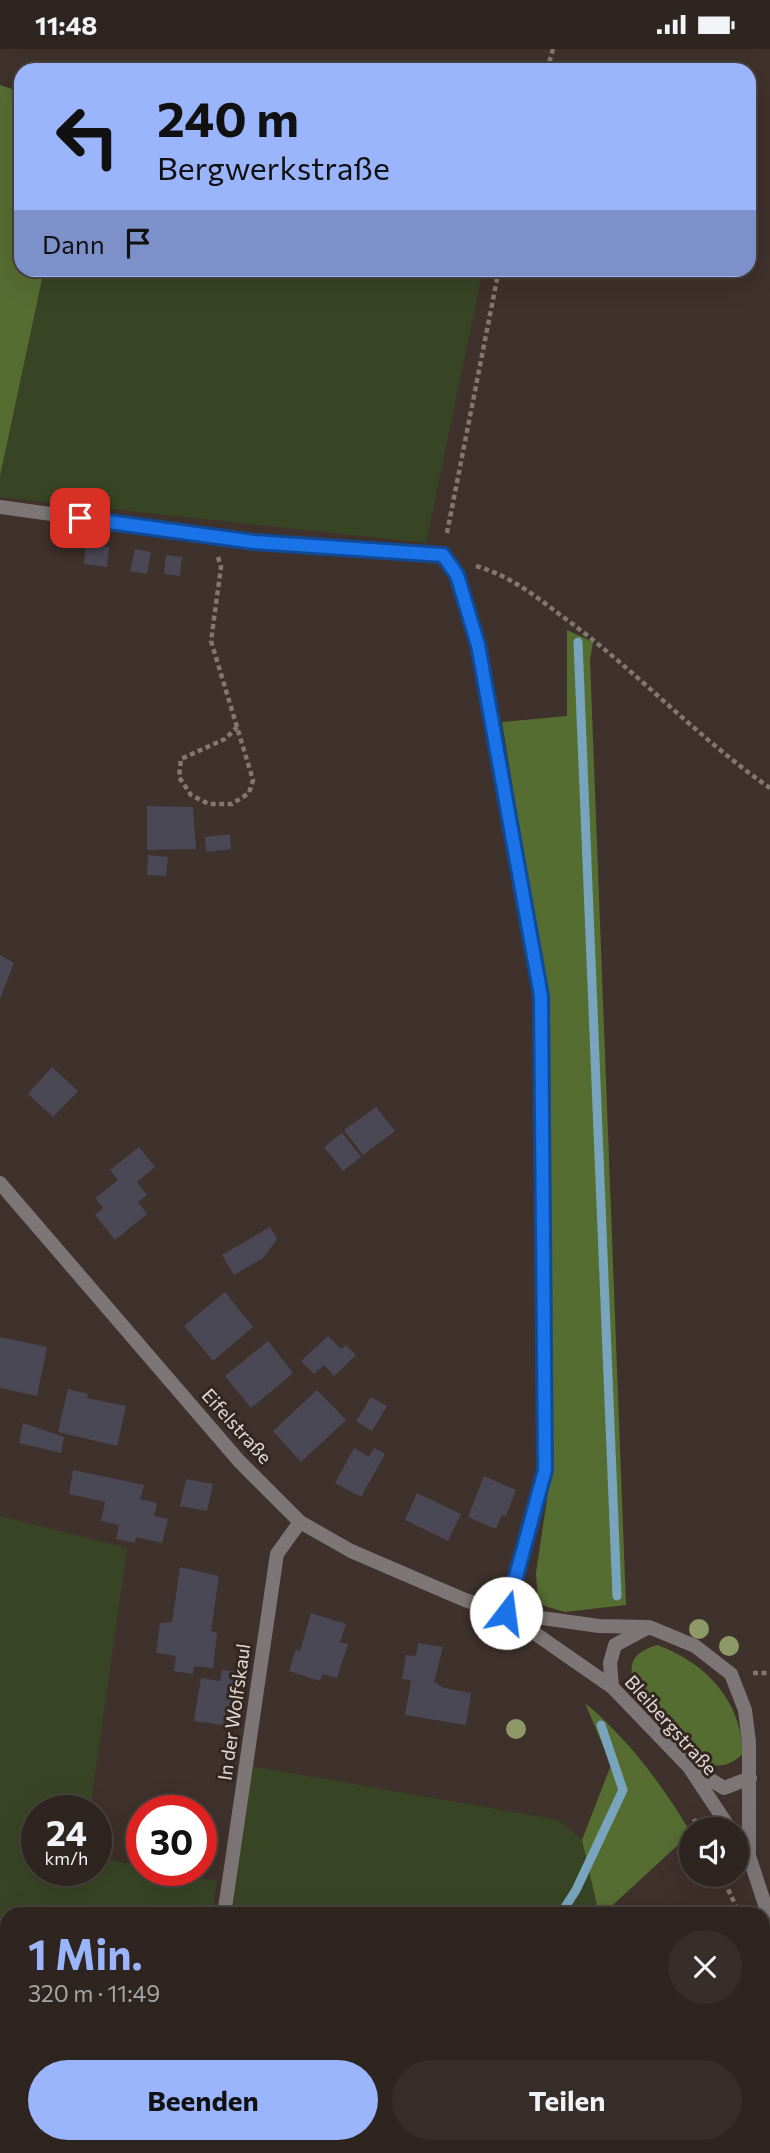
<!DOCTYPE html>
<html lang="de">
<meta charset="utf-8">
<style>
body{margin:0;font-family:Commissioner,sans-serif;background:#372d29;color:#f1f3f6;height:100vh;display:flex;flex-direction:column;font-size:26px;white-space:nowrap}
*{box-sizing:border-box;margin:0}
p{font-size:23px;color:#a7a5a5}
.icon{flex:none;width:38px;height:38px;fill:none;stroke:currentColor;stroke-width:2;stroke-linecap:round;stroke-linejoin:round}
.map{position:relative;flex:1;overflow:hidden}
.side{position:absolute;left:0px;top:1858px;width:770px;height:247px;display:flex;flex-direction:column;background:#2f2520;border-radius:21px 21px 0 0;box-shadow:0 7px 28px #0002,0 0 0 2px #4a423e}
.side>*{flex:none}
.banner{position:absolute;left:14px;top:14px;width:742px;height:214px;border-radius:21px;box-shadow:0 7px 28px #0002,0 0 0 2px #4a423e;background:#9bb5fd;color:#111;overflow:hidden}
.buttons{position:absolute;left:679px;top:1768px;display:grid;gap:14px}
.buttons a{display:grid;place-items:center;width:70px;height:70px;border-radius:50%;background:#2f2520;box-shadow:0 7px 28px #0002,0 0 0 2px #4a423e;font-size:35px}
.speed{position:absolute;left:21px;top:1746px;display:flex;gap:14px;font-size:35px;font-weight:700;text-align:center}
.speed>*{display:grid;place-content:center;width:91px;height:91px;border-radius:50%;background:#2f2520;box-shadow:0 7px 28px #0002,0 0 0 2px #4a423e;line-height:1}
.speed small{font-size:18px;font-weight:400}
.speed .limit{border:10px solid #d22;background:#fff;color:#111}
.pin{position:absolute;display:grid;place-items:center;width:60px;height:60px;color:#fff;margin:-30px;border-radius:14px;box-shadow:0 4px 10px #0006}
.me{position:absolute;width:77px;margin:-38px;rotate:15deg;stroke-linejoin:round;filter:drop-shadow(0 0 5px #0008)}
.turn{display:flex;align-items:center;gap:24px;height:147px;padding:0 28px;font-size:32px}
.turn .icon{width:91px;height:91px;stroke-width:2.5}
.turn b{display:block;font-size:49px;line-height:60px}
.then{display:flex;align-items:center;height:66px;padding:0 28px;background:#0003;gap:14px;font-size:26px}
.round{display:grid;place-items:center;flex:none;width:74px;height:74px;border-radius:37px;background:#372d29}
.overview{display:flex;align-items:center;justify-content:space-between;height:119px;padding:0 28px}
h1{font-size:42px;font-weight:700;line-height:52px;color:#9bb5fd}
.primary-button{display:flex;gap:14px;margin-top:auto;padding:14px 28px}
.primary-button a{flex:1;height:80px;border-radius:42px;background:#9bb5fd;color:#111;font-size:28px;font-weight:700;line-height:80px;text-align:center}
.primary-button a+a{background:#372d29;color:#f1f3f6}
.status{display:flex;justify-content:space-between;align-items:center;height:49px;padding:0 35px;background:#2f2520;direction:ltr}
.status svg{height:19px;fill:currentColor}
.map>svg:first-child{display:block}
.green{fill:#384525}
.forest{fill:#566d32}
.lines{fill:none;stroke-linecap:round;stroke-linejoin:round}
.stream{stroke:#78a4be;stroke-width:9}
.building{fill:#4b4855}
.path{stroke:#827771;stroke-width:4.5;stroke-dasharray:5 3.5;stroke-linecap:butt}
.service{stroke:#7d7576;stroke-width:14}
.minor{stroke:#7d7576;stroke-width:14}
.tertiary{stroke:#7d7576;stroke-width:14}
.tree{fill:#8d9a67}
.route-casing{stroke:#114b97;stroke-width:18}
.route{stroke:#1a73e8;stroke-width:12}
.labels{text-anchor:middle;stroke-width:6;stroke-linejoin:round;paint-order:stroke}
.street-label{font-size:19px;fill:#e2dad6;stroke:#342722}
</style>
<div class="status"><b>11:48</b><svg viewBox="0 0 49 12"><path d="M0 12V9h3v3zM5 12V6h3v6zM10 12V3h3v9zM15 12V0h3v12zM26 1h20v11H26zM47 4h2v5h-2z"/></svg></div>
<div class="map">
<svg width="770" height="2104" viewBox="0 0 770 2104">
<rect width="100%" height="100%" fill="#3f312b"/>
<g class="green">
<polygon points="44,221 483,221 426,494 0,448 0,427"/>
<polygon points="0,1467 127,1499 90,1762 37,1762 37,1822 96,1822 96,1808 142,1817 142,1822 167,1822 217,1832 212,1865 7,1866 7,2033 0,2032"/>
<polygon points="251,1717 559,1771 582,1791 599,1865 232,1866"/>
<polygon points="0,2044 7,2045 7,2098 118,2098 117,2104 0,2104"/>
<polygon points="202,2098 489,2098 490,2104 201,2104"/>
</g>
<g class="forest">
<polygon points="0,36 21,43 21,220 44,221 0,427"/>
<polygon points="567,581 593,593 590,611 626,1556 565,1563 538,1555 536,1524 551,1423 547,946 502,673 567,667"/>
<path d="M 657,1596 C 707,1614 741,1652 743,1705 C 728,1718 719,1719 701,1713 L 637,1642 C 626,1616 631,1604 657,1596 Z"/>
<path d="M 585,1654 C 629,1691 661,1734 691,1784 L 603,1865 L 599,1865 L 582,1791 L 611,1716 Z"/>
</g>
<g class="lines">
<g class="stream">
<polyline points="578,593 617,1547"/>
<polyline points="560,1866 576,1841 623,1741 601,1676"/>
<polyline points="473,2098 474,2104"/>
</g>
</g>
<g class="building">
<polygon points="86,496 109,498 107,518 84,515"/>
<polygon points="135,500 151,503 147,525 130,522"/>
<polygon points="166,506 182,508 180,527 164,525"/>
<polygon points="147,757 193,758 196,800 147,801"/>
<polygon points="230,785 231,800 206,803 205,788"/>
<polygon points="148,806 168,808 166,827 147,826"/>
<polygon points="0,906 14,914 0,950"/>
<polygon points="52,1018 78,1042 53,1068 28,1045"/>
<polygon points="376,1058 395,1082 363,1106 344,1081"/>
<polygon points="342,1084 361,1108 343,1122 324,1098"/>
<polygon points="139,1098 155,1118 137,1133 147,1146 138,1153 147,1165 115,1191 95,1166 103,1159 95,1149 118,1131 110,1121"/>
<polygon points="270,1178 277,1190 263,1209 234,1226 222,1206"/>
<polygon points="225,1243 253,1278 213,1312 184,1277"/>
<polygon points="328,1287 341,1300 346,1296 356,1306 334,1327 324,1316 314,1325 301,1312"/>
<polygon points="0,1288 47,1298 37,1347 0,1339"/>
<polygon points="268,1292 293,1324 251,1359 225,1327"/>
<polygon points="68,1340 88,1345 87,1349 126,1357 117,1397 58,1383"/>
<polygon points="317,1341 346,1371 301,1413 273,1382"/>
<polygon points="371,1348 387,1357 372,1382 356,1372"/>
<polygon points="23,1374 64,1388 61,1404 19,1394"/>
<polygon points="354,1399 369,1408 374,1399 385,1405 361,1448 335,1434"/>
<polygon points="73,1421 144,1436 140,1450 157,1454 154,1467 168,1470 162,1494 136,1488 135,1494 116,1490 119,1476 101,1472 105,1453 69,1445"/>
<polygon points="484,1427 516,1441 506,1467 502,1466 496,1480 468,1468"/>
<polygon points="186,1430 213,1435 207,1462 180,1457"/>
<polygon points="417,1444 461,1465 448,1492 405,1471"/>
<polygon points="180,1518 219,1527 211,1582 217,1584 213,1619 194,1617 193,1625 174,1622 176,1607 156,1604 160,1574 172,1573"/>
<polygon points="311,1564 346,1575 340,1593 348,1595 337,1629 322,1625 320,1632 289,1622 296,1600 300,1602"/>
<polygon points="418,1594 443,1598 434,1633 444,1639 471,1644 466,1676 405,1666 411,1631 402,1630 406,1606 416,1607"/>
<polygon points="222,1621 245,1624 236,1678 194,1672 201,1629 220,1632"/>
</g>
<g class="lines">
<g class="path">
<polyline points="547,21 553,0"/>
<polyline points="447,484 499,220"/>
<polyline points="218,508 221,518 211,592 253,731 249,744 232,755 209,755 191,746 179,728 181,710 225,690 237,678"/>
<path d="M 476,517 C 508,526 533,545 559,565 C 633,618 695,687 770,739"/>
<polyline points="753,1624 770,1624"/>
<polyline points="694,1770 699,1780"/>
<polyline points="721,1825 740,1866"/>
<polyline points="763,1924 770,1944"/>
<polyline points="0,2036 7,2037"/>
</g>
<g class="service">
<polyline points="224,1866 277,1505 300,1473"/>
<polyline points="190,2104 191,2098"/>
</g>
<polyline class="minor" points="0,458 254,493 443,506 457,526 478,596 541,947 545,1421 506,1564"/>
<g class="tertiary">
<polyline points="0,1134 239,1412 300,1473 351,1502 465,1551 506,1564 599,1577 649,1578 695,1597 731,1625 745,1661 749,1693 749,1807"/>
<polyline points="510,1567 612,1638 689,1718 730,1780"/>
<polyline points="612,1638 610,1614 615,1596 647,1579"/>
<polyline points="693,1720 724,1739 750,1729"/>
<polyline points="737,1789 749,1807 770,1871"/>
</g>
</g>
<g class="tree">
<circle cx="699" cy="1580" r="10"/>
<circle cx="729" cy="1597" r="10"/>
<circle cx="516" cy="1680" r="10"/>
</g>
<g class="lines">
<defs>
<polyline id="route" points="80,469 254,493 443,506 457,526 478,596 541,947 545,1421 506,1564"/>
</defs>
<use href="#route" class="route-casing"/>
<use href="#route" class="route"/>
</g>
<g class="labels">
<g class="street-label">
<text transform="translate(237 1377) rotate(48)" y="7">Eifelstraße</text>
<text transform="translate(234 1663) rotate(-82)" y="7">In der Wolfskaul</text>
<text transform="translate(671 1676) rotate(48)" y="7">Bleibergstraße</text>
</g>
</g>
</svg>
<div class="buttons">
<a><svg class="icon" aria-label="sound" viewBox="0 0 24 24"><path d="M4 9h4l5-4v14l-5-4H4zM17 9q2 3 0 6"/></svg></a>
</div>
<div class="speed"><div>24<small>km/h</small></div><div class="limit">30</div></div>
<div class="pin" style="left:80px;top:469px;background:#d93025"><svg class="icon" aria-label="arrive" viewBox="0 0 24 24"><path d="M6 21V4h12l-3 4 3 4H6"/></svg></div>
<svg class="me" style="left:506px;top:1564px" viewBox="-20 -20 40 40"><circle r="19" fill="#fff"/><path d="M0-13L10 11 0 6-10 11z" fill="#1a73e8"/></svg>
<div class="banner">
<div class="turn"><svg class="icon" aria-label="left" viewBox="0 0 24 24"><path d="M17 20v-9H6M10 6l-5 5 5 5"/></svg><div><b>240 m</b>Bergwerkstraße</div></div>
<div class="then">Dann<svg class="icon" aria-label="arrive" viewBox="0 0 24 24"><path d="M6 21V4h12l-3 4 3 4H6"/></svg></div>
</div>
<section class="side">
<div class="overview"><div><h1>1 Min.</h1><p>320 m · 11:49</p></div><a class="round"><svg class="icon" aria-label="close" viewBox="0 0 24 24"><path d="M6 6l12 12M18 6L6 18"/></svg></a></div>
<div class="primary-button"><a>Beenden</a><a>Teilen</a></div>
</section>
</div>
